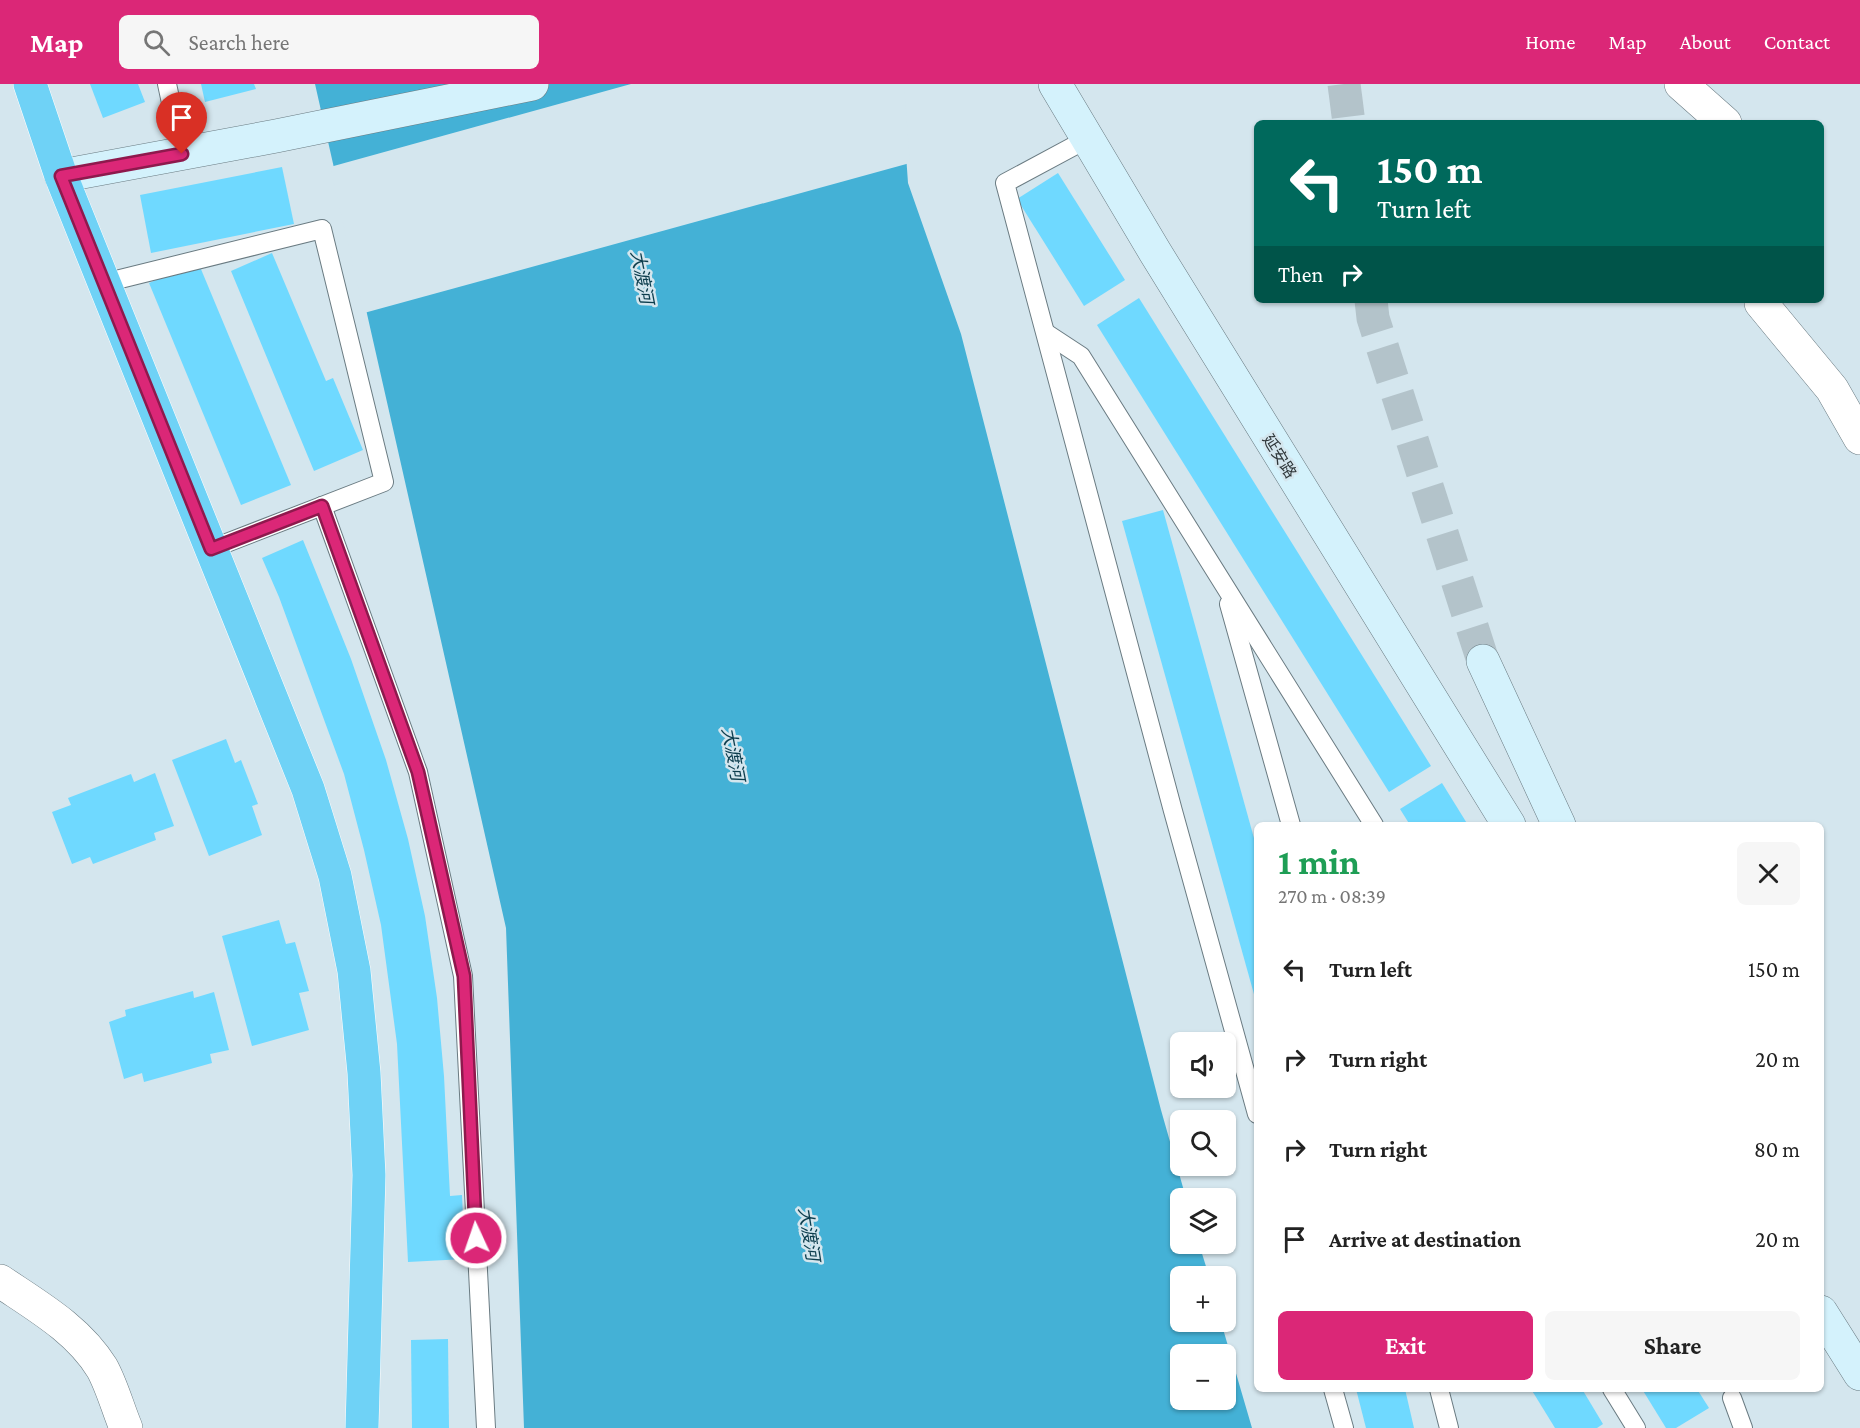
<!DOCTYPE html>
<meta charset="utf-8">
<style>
body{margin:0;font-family:"Crimson Pro","Noto Sans SC",serif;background:#f6f6f6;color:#222;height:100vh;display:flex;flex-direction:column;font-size:22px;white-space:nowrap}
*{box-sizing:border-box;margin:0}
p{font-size:20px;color:#767676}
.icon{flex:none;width:33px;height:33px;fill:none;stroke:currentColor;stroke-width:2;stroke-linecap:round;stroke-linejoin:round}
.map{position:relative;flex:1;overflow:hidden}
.side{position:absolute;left:1254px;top:738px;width:570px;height:570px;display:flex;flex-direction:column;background:#fff;border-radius:9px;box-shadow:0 2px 4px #0004}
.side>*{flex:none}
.guide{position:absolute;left:1254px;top:36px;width:570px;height:183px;border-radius:9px;box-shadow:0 2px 4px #0004;background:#00695c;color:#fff;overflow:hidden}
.tools{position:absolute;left:1170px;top:948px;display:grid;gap:12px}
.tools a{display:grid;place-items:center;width:66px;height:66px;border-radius:9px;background:#fff;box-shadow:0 2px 4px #0004;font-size:30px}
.pin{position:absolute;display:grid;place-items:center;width:51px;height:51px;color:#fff;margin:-62px -26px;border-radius:50% 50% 50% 0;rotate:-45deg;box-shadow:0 0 6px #0007}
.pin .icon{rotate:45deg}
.me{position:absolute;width:66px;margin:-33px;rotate:357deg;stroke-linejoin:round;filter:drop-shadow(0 0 4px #0008)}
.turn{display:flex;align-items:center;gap:21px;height:126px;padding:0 24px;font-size:27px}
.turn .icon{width:78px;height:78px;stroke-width:2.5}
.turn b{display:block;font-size:42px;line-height:51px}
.then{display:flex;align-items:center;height:57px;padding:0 24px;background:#0003;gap:12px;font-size:22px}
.round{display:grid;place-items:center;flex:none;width:63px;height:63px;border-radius:9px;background:#f6f6f6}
.headline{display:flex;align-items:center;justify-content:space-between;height:102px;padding:0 24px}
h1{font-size:36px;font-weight:700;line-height:45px;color:#1e9e55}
.cta{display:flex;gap:12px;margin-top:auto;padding:12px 24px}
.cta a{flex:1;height:69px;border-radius:9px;background:#db2777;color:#fff;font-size:24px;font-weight:700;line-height:69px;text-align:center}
.cta a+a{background:#f6f6f6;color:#222}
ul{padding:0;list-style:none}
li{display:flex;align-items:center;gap:18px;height:90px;padding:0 24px}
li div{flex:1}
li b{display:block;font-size:22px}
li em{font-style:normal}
header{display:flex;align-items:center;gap:36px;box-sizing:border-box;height:84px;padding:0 30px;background:#db2777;color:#fff}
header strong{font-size:28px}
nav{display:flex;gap:33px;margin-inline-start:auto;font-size:21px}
.search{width:420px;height:54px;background:#f6f6f6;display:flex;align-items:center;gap:15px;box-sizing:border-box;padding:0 21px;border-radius:9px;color:#767676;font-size:22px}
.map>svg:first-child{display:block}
.water{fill:#44b1d6;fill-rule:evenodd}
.pier{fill:#d4e6ee}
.building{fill:#6fd9ff}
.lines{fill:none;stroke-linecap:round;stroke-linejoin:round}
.secondary-tunnel{stroke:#b3c3ca;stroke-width:33;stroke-dasharray:33 16;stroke-linecap:butt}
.lane-casing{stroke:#6a7b82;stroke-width:20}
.street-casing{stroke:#6a7b82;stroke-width:34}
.secondary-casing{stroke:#6a7b82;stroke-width:34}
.highway-casing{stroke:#fff;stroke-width:34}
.lane{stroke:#fff;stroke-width:18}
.street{stroke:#fff;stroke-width:33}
.secondary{stroke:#d4f2fc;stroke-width:33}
.highway{stroke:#6fd2f6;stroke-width:33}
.route-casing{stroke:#8e194d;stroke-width:15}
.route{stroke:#db2777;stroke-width:10}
.labels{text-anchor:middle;stroke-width:5;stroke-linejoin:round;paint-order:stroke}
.street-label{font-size:16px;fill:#2f3639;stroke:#d4e6ee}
.water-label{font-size:18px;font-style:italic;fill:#0c3d4d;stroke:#d4e6ee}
</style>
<header>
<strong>Map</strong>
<div class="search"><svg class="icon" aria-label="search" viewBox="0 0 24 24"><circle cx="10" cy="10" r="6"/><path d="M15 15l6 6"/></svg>Search here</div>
<nav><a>Home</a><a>Map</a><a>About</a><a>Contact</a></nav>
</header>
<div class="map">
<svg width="1860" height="1344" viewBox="0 0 1860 1344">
<rect width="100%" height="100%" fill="#d4e6ee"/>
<path class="water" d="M 315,0 L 901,0 L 908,99 L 961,250 L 1161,1026 L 1186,1114 L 1180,1114 L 1180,1160 L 1199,1160 L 1209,1192 L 1180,1192 L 1180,1238 L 1221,1238 L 1252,1344 L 524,1344 L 506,844 ZM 1180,1270 L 1226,1270 L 1226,1316 L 1180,1316 Z"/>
<polygon class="pier" points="631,0 904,0 910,79 364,229 330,83"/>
<g class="building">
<polygon points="90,0 138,0 145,18 103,34"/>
<polygon points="201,0 254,0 256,5 205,18"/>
<polygon points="282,83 294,140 151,169 140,111"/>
<polygon points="1058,89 1125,196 1084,222 1017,115"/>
<polygon points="272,169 326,297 333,294 363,366 314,387 231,187"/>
<polygon points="198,178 291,401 241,421 149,199"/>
<polygon points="1139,214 1431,682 1389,708 1097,241"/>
<polygon points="1163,426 1257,765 1257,921 1122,437"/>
<polygon points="303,456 351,575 386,676 408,755 425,832 437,914 444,992 450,1112 462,1111 465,1175 408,1178 397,960 381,841 364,766 344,690 279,513 262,474"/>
<polygon points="226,655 235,679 241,676 258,720 252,722 262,751 209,772 172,676"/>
<polygon points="155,689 174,742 154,749 156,756 93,780 90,773 72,780 52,728 71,721 68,714 131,690 134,698"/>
<polygon points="1442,699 1468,741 1410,741 1400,725"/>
<polygon points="279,836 286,860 295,858 309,907 299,909 309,946 252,962 222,852"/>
<polygon points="193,907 194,914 214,908 229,966 210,970 212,979 144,998 142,989 124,995 109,938 126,932 125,926"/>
<polygon points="448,1255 449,1344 412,1344 411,1256"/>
<polygon points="1356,1305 1405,1305 1414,1344 1366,1344"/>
<polygon points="1531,1305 1582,1305 1603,1340 1597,1344 1555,1344"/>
<polygon points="1642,1305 1697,1305 1709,1324 1676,1344 1666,1344"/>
</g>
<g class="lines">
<g class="secondary-tunnel">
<polyline points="1344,0 1349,39"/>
<polyline points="1371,216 1373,234 1483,577"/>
</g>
<defs>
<g id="lane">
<polyline points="167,0 182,70"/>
<polyline points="1087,55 1005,99 1173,727 1257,1030"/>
<polyline points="104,199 322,145 384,398 211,465"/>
<polyline points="1046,249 1081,272 1374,741"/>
<polyline points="322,422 418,688 463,892 486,1344"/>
<polyline points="1229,520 1291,741"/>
<polyline points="1333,1305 1344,1344"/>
<polyline points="1439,1305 1449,1344"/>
<polyline points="1612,1305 1636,1344"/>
<polyline points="1732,1314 1743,1344"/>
</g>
<g id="street">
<polyline points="1681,0 1725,39"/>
<polyline points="1761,216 1761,219 1832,305 1860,354"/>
<path d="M 0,1197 C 37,1222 78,1245 102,1284 C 112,1302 118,1325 126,1344"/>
</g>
<g id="secondary">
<polyline points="1055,0 1155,168 1509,741"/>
<polyline points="61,92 276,52 532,0"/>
<polyline points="1483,577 1559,741"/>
<polyline points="1821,1228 1860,1290"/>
</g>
<polyline id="highway" points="30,0 61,92 308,705 335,792 354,887 364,989 369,1091 362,1344"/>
</defs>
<use href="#lane" class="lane-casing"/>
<use href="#street" class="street-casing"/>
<use href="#secondary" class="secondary-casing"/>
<use href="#highway" class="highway-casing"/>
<use href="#lane" class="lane"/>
<use href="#street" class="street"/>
<use href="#secondary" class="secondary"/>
<use href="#highway" class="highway"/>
</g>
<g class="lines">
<defs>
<polyline id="route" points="182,70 61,92 211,465 322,422 418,688 464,892 476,1154"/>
</defs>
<use href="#route" class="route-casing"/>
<use href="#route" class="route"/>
</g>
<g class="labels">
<g class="street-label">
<text transform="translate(1280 372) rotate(58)" y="6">延安路</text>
</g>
<g class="water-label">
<text transform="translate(642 193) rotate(79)" y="6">大渡河</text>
<text transform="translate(733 670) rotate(79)" y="6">大渡河</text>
<text transform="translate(809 1150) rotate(81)" y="6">大渡河</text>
</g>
</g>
</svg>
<div class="tools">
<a><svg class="icon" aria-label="sound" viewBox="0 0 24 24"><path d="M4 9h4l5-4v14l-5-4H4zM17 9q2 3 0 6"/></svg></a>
<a><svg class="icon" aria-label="search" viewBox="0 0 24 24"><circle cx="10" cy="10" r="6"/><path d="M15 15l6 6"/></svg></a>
<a><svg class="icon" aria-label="layers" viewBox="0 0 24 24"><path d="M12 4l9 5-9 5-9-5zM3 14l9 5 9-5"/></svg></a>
<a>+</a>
<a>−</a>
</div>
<div class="pin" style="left:182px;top:70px;background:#d93025"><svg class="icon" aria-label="arrive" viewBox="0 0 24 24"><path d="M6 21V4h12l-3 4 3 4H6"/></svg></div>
<svg class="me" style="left:476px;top:1154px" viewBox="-20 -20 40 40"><circle r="17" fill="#db2777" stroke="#fff" stroke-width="3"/><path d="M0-11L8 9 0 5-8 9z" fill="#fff"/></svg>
<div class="guide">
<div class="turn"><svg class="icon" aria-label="left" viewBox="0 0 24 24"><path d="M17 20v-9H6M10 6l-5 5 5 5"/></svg><div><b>150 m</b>Turn left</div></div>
<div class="then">Then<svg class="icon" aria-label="right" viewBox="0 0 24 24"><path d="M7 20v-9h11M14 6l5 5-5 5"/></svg></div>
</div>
<section class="side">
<div class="headline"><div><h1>1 min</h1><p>270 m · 08:39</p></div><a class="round"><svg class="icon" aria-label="close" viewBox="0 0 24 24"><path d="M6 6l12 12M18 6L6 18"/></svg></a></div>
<ul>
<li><svg class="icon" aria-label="left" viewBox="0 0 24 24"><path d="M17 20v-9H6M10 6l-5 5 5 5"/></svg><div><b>Turn left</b></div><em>150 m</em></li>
<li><svg class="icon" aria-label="right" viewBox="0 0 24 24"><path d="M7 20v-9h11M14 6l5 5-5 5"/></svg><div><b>Turn right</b></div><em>20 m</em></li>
<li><svg class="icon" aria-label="right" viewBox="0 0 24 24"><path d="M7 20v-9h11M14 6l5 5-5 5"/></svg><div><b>Turn right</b></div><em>80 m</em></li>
<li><svg class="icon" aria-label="arrive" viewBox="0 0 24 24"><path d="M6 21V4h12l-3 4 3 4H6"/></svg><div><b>Arrive at destination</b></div><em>20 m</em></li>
</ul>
<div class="cta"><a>Exit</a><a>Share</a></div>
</section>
</div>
